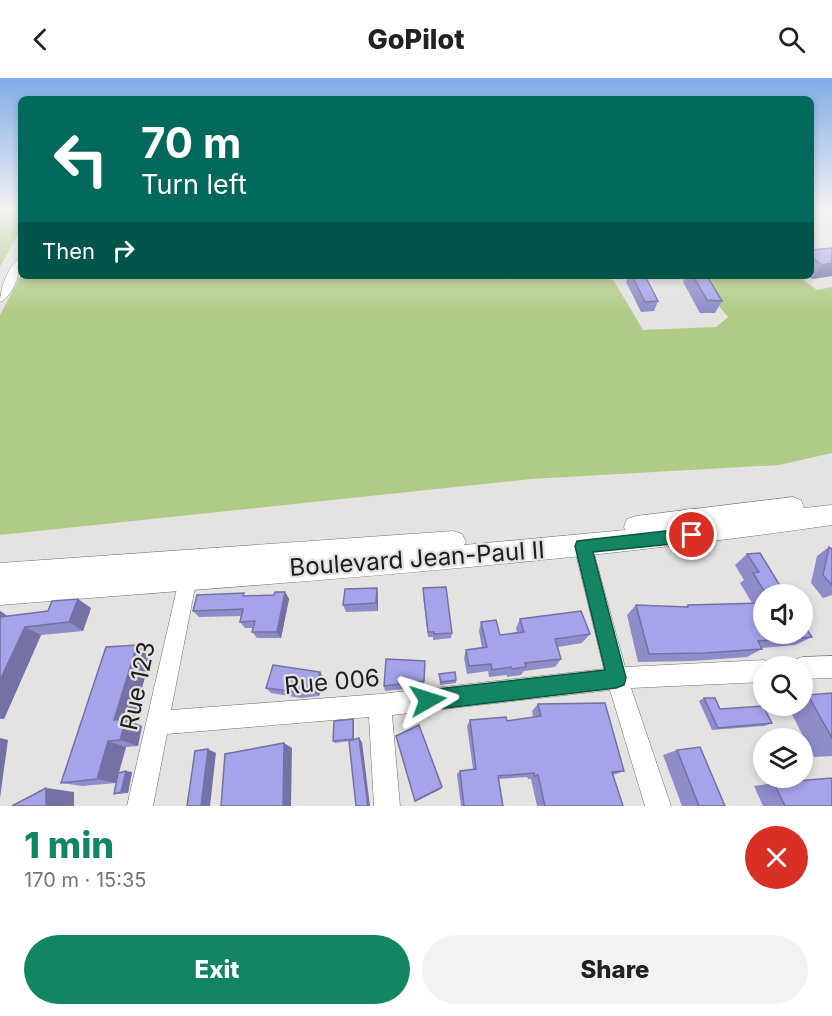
<!DOCTYPE html>
<meta charset="utf-8">
<style>
body{margin:0;font-family:Inter,sans-serif;background:#f2f2f2;color:#202124;height:100vh;display:flex;flex-direction:column;font-size:22px;white-space:nowrap}
*{box-sizing:border-box;margin:0}
p{font-size:20px;color:#757577}
.icon{flex:none;width:33px;height:33px;fill:none;stroke:currentColor;stroke-width:2;stroke-linecap:round;stroke-linejoin:round}
.map{position:relative;height:728px;overflow:hidden}
.details{display:flex;flex-direction:column;background:#fff;flex:1}
.details>*{flex:none}
.hud{position:absolute;left:18px;top:18px;width:796px;height:183px;border-radius:9px;box-shadow:0 3px 9px #0003;background:#00695c;color:#fff;overflow:hidden}
.buttons{position:absolute;left:753px;top:506px;display:grid;gap:12px}
.buttons a{display:grid;place-items:center;width:60px;height:60px;border-radius:50%;background:#fff;box-shadow:0 3px 9px #0003;font-size:30px}
.pin{position:absolute;display:grid;place-items:center;width:51px;height:51px;color:#fff;margin:-26px;border:3px solid #fff;border-radius:50%;box-shadow:0 2px 6px #0007}
.me{position:absolute;width:66px;margin:-33px;rotate:84deg;stroke-linejoin:round;filter:drop-shadow(0 0 4px #0008)}
.turn{display:flex;align-items:center;gap:21px;height:126px;padding:0 24px;font-size:27px}
.turn .icon{width:78px;height:78px;stroke-width:2.5}
.turn b{display:block;font-size:42px;line-height:51px}
.then{display:flex;align-items:center;height:57px;padding:0 24px;background:#0003;gap:12px;font-size:22px}
.round{display:grid;place-items:center;flex:none;width:63px;height:63px;border-radius:32px;background:#f2f2f2}
.head{display:flex;align-items:center;justify-content:space-between;height:102px;padding:0 24px}
h1{font-size:36px;font-weight:800;line-height:45px;color:#138564}
.action{display:flex;gap:12px;margin-top:auto;padding:12px 24px}
.action a{flex:1;height:69px;border-radius:36px;background:#138564;color:#fff;font-size:24px;font-weight:800;line-height:69px;text-align:center}
.action a+a{background:#f2f2f2;color:#202124}
header{display:flex;justify-content:space-between;align-items:center;height:78px;padding:0 24px;background:#fff;font-size:27px;font-weight:800}
.map>svg:first-child{display:block}
.green{fill:#b0cb85}
.lines{fill:none;stroke-linecap:round;stroke-linejoin:round}
.minor-casing{stroke:#716f6d;stroke-width:1}
.secondary-casing{stroke:#716f6d;stroke-width:1}
.minor{fill:#fff;fill-rule:evenodd}
.secondary{fill:#fff;fill-rule:evenodd}
.wall{fill:#8e8cc9}
.shaded-wall{fill:#7472a4}
.building{fill:#a5a3ea;stroke:#7472a4;stroke-width:1.5}
.route{fill:#138564;stroke:#0c5641;stroke-width:1.5}
.labels{text-anchor:middle;stroke-width:4.5;stroke-linejoin:round;paint-order:stroke}
.near-street-label{font-size:24px;fill:#1e1d1c;stroke:#e5e3e1}
</style>
<header><svg class="icon" aria-label="back" viewBox="0 0 24 24"><path d="M15 5l-7 7 7 7"/></svg>GoPilot<svg class="icon" aria-label="search" viewBox="0 0 24 24"><circle cx="10" cy="10" r="6"/><path d="M15 15l6 6"/></svg></header>
<div class="map">
<svg width="832" height="728" viewBox="0 0 832 728">
<rect width="100%" height="100%" fill="#e5e3e1"/>
<g class="green">
<polygon points="0,132 21,132 21,150 0,189"/>
<polygon points="21,197 611,198 643,252 716,249 728,239 694,198 798,198 817,212 832,209 832,375 779,387 531,401 0,457 0,237"/>
</g>
<g class="lines">
<defs>
<g id="minor">
<path d="M 21,180 C 21,193 13,219 0,224 C 0,211 8,186 21,180 Z"/>
<polygon points="583,460 589,462 592,468 625,589 764,582 773,588 764,588 764,604 631,610 671,728 645,728 610,612 392,637 400,728 374,728 369,639 167,656 153,728 127,728 181,493 188,490 195,493 197,499 171,632 380,616 604,591 574,468 577,462"/>
<polygon points="832,578 832,600 802,601 802,588 792,588 794,582 802,579"/>
</g>
<path id="secondary" d="M 793,419 L 801,422 L 804,430 L 832,427 L 832,447 C 556,487 278,505 0,527 L 0,485 L 453,453 L 462,456 L 466,464 L 464,467 L 625,452 L 624,449 L 627,441 L 636,438 Z"/>
</defs>
<use href="#minor" class="minor-casing"/>
<use href="#secondary" class="secondary-casing"/>
<use href="#minor" class="minor"/>
<use href="#secondary" class="secondary"/>
</g>
<g class="wall">
<polygon points="832,170 832,198 812,201 807,198 812,198 812,172"/>
<polygon points="629,198 645,198 658,223 654,233 641,234 626,204"/>
<polygon points="686,198 707,198 722,223 715,235 700,235 683,204"/>
<polygon points="829,469 832,471 832,517 823,520 811,505 817,478"/>
<polygon points="747,476 785,516 764,516 764,555 812,559 795,567 761,570 762,571 747,579 692,583 638,584 627,537 636,527 685,529 688,527 752,525 740,505 744,502 735,487"/>
<polygon points="377,510 378,518 378,533 346,534 343,527"/>
<polygon points="423,510 452,555 451,560 433,562 433,559 428,559 423,517"/>
<polygon points="285,514 289,521 281,560 257,560 252,554 253,550 245,550 240,544 241,538 199,539 193,533 246,518 274,517"/>
<polygon points="91,530 83,553 41,557 4,641 0,641 0,533 6,537 6,538"/>
<polygon points="520,541 590,556 582,565 558,569 561,581 555,589 524,593 521,597 507,599 507,597 489,599 488,593 467,596 464,580 466,572 482,570 479,553 481,544 500,557 517,554 516,550"/>
<polygon points="137,567 151,576 133,644 142,648 138,668 126,669 119,694 132,694 128,715 120,716 114,716 116,705 82,708 61,705"/>
<polygon points="425,583 424,609 385,613 384,608"/>
<polygon points="320,594 324,600 319,618 301,620 271,615 266,610"/>
<polygon points="439,596 456,602 456,605 440,607"/>
<polygon points="832,615 832,678 814,679 787,627 802,627 802,619 808,617"/>
<polygon points="704,620 720,631 772,645 765,648 712,652 699,623"/>
<polygon points="538,626 624,693 613,697 623,728 537,728 531,701 528,701 527,699 499,701 503,728 461,728 457,696 460,693 473,691 467,648 470,642 507,643 533,639 532,633"/>
<polygon points="354,643 354,662 362,664 349,663 335,665 333,663"/>
<polygon points="677,672 725,728 682,728 663,677"/>
<polygon points="774,705 832,728 763,728 754,708"/>
</g>
<g class="shaded-wall">
<polygon points="832,185 832,198 812,201 822,187"/>
<polygon points="377,510 378,518 378,533 376,525"/>
<polygon points="285,514 289,521 281,560 277,554"/>
<polygon points="78,521 91,530 83,553 69,544"/>
<polygon points="0,533 6,537 1,549 0,548"/>
<polygon points="25,549 41,557 4,641 0,640 0,602"/>
<polygon points="137,567 151,576 133,644 142,648 138,668 120,662 114,642"/>
<polygon points="320,594 324,600 319,618 315,613"/>
<polygon points="353,641 354,643 354,663 353,661"/>
<polygon points="0,660 8,662 0,720"/>
<polygon points="359,660 362,664 370,728 368,728"/>
<polygon points="108,663 126,669 116,705 97,701"/>
<polygon points="284,665 292,670 291,728 283,728"/>
<polygon points="208,671 216,675 210,728 201,728"/>
<polygon points="126,693 132,694 128,715 121,714"/>
<polygon points="442,709 441,711 415,724 415,723"/>
<polygon points="46,710 74,714 74,728 46,728"/>
</g>
<g class="building">
<polygon points="832,170 832,185 822,187 812,180 812,172"/>
<polygon points="632,198 645,198 658,223 645,224"/>
<polygon points="693,198 707,198 722,223 707,222"/>
<polygon points="829,469 832,471 832,507 823,497"/>
<polygon points="760,475 785,516 766,516 753,495 759,494 747,476"/>
<polygon points="446,509 452,555 434,556 434,554 428,554 423,510"/>
<polygon points="377,510 376,525 343,527 345,511"/>
<polygon points="275,514 285,514 277,554 252,554 255,543 240,544 243,531 193,533 197,517 244,515 243,518 274,517"/>
<polygon points="78,521 69,544 25,549 0,602 0,539 48,533 52,523"/>
<polygon points="764,525 764,555 802,555 802,544 812,559 758,563 762,571 705,575 649,576 636,527 688,529 688,527"/>
<polygon points="581,533 590,556 555,561 561,581 525,585 526,589 512,591 511,589 492,592 491,586 469,588 466,572 487,569 481,544 496,542 500,557 524,554 520,541"/>
<polygon points="137,567 114,642 126,641 120,662 108,663 97,701 61,705 106,569"/>
<polygon points="386,581 425,583 424,603 384,608"/>
<polygon points="273,587 320,594 315,613 297,614 266,610"/>
<polygon points="455,594 456,602 441,604 439,596"/>
<polygon points="832,615 832,660 808,617"/>
<polygon points="704,620 715,620 720,631 763,628 772,645 718,650"/>
<polygon points="605,625 624,693 612,694 623,728 545,728 538,697 534,698 534,695 498,698 503,728 464,728 460,693 476,691 470,642 506,639 507,643 541,638 538,626"/>
<polygon points="353,641 353,661 333,663 334,643"/>
<polygon points="419,647 442,709 415,723 396,658"/>
<polygon points="359,660 368,728 356,728 349,663"/>
<polygon points="284,665 283,728 221,728 225,676"/>
<polygon points="700,669 725,728 699,728 677,672"/>
<polygon points="208,671 201,728 187,728 195,673"/>
<polygon points="126,693 121,714 114,716 118,695"/>
<polygon points="831,700 832,702 832,728 785,728 774,705"/>
<polygon points="46,710 46,728 12,728"/>
</g>
<linearGradient id="sky" x2="0" y2="1"><stop stop-color="#7face6"/><stop offset="0.56" stop-color="#f3f2f2"/><stop offset="1" stop-color="#f3f2f2" stop-opacity="0"/></linearGradient>
<rect width="832" height="234" fill="url(#sky)"/>
<polygon class="route" points="692,450 697,452 700,457 697,462 692,464 593,474 626,600 624,607 616,610 428,632 420,629 417,622 420,615 428,612 605,592 575,468 577,463"/>
<g class="labels">
<g class="near-street-label">
<text transform="translate(417 481) rotate(-4)" y="8">Boulevard Jean-Paul II</text>
<text transform="translate(332 604) rotate(-5)" y="8">Rue 006</text>
<text transform="translate(138 608) rotate(-78)" y="8">Rue 123</text>
</g>
</g>
</svg>
<div class="buttons">
<a><svg class="icon" aria-label="sound" viewBox="0 0 24 24"><path d="M4 9h4l5-4v14l-5-4H4zM17 9q2 3 0 6"/></svg></a>
<a><svg class="icon" aria-label="search" viewBox="0 0 24 24"><circle cx="10" cy="10" r="6"/><path d="M15 15l6 6"/></svg></a>
<a><svg class="icon" aria-label="layers" viewBox="0 0 24 24"><path d="M12 4l9 5-9 5-9-5zM3 14l9 5 9-5"/></svg></a>
</div>
<div class="pin" style="left:692px;top:457px;background:#d93025"><svg class="icon" aria-label="arrive" viewBox="0 0 24 24"><path d="M6 21V4h12l-3 4 3 4H6"/></svg></div>
<svg class="me" style="left:428px;top:622px" viewBox="-20 -20 40 40"><path d="M0-17L14 15 0 8-14 15z" fill="#138564" stroke="#fff" stroke-width="4"/></svg>
<div class="hud">
<div class="turn"><svg class="icon" aria-label="left" viewBox="0 0 24 24"><path d="M17 20v-9H6M10 6l-5 5 5 5"/></svg><div><b>70 m</b>Turn left</div></div>
<div class="then">Then<svg class="icon" aria-label="right" viewBox="0 0 24 24"><path d="M7 20v-9h11M14 6l5 5-5 5"/></svg></div>
</div>
</div>
<section class="details">
<div class="head"><div><h1>1 min</h1><p>170 m · 15:35</p></div><a class="round" style="background:#d93025;color:#fff"><svg class="icon" aria-label="close" viewBox="0 0 24 24"><path d="M6 6l12 12M18 6L6 18"/></svg></a></div>
<div class="action"><a>Exit</a><a>Share</a></div>
</section>
